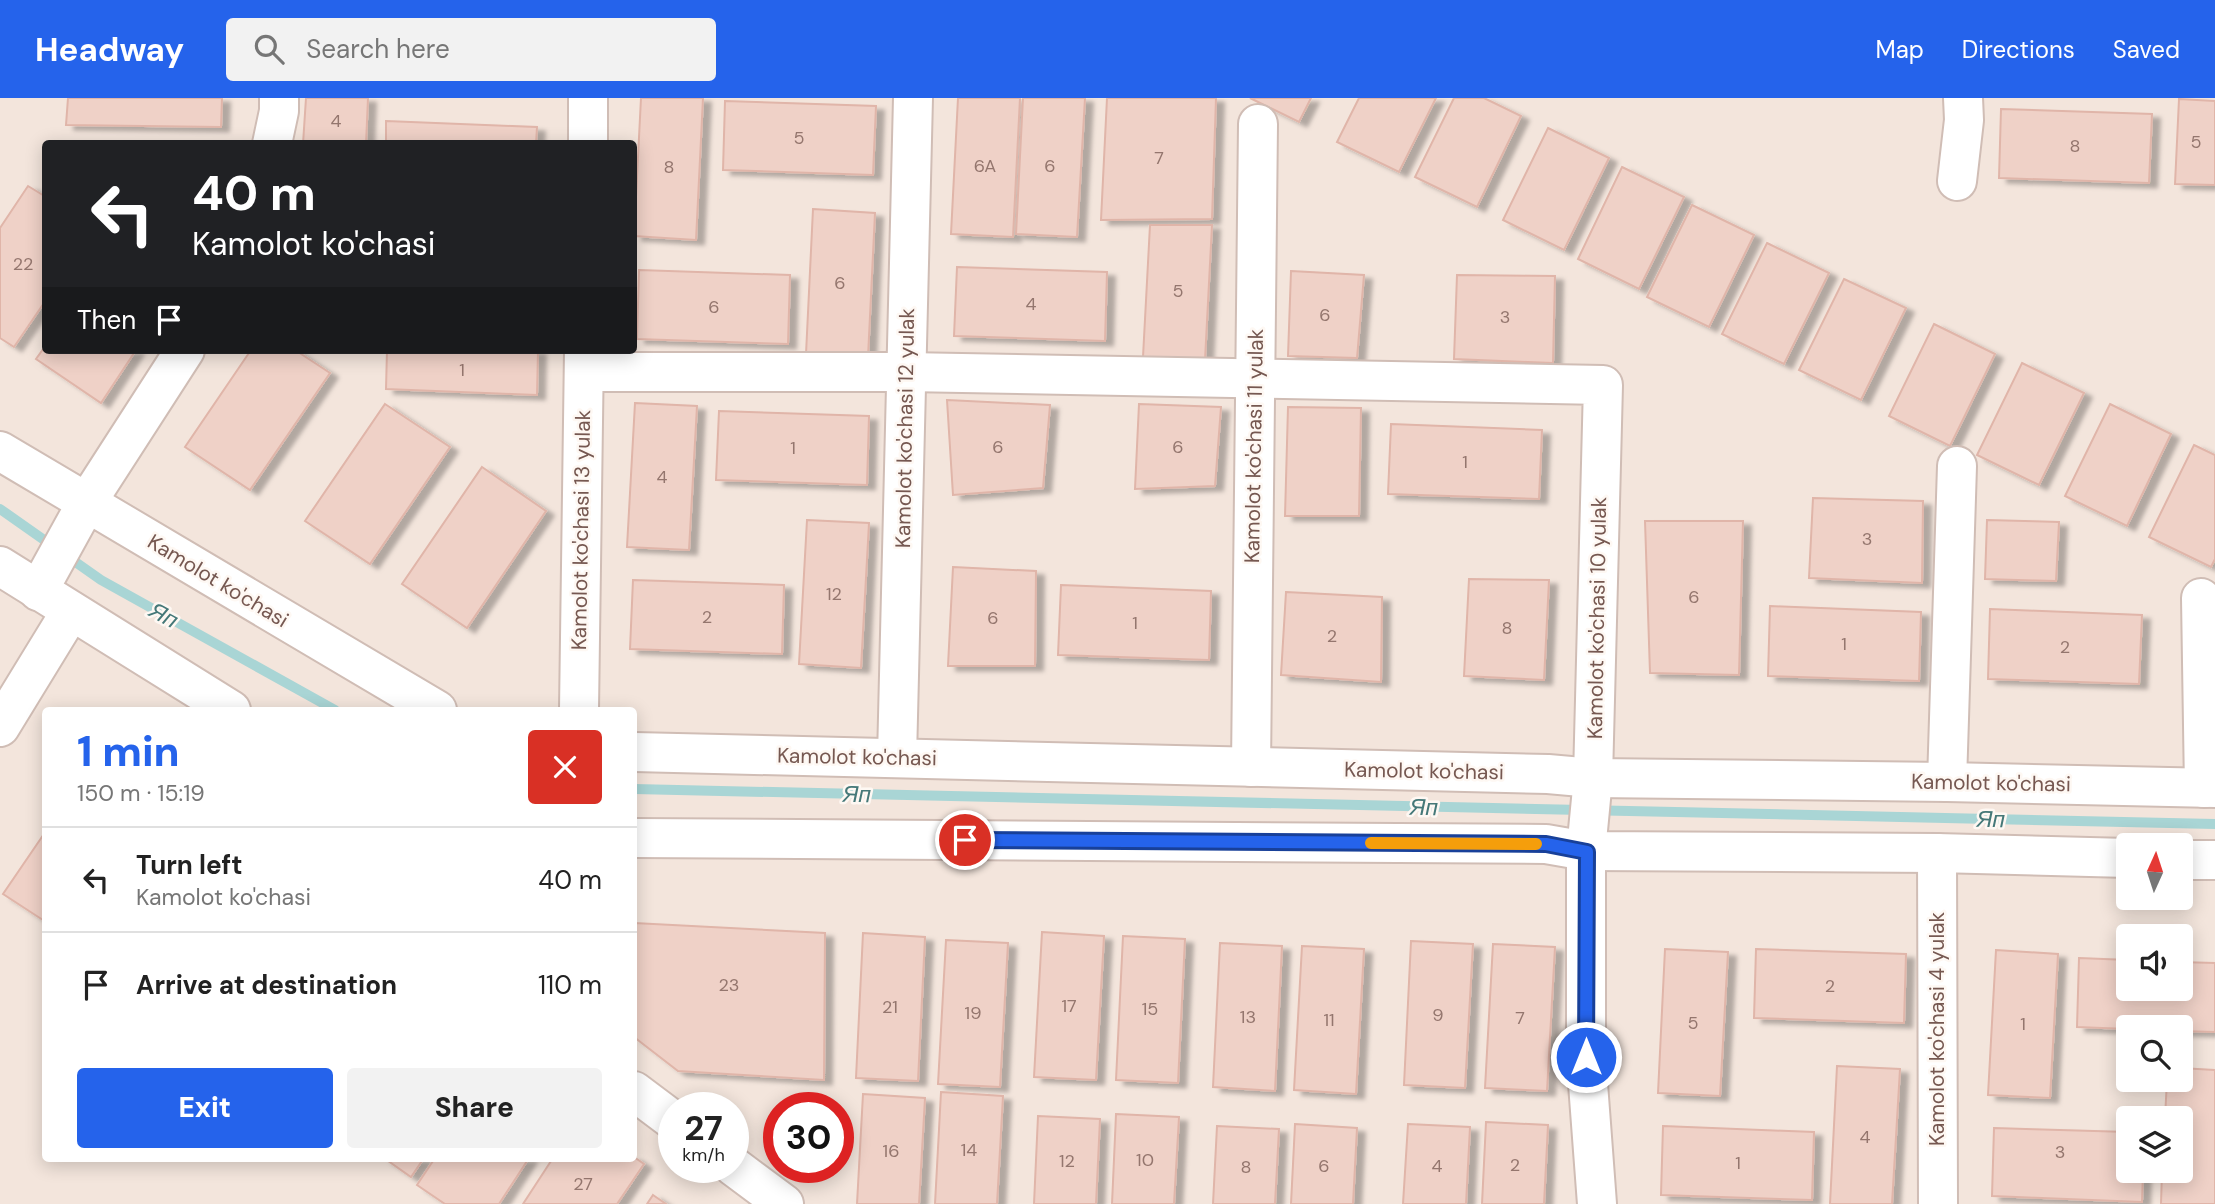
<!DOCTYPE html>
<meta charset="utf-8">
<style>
body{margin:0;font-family:"DM Sans",sans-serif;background:#f2f2f2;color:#222;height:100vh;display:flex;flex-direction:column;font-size:26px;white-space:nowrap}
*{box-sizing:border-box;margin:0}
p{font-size:23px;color:#767676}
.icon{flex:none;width:38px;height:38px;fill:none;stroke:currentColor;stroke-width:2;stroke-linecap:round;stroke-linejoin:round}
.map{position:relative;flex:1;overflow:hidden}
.details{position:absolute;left:42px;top:609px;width:595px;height:455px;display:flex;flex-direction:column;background:#fff;border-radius:7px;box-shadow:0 4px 18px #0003}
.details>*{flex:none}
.guide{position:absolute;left:42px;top:42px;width:595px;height:214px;border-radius:7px;box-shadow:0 4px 18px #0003;background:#202124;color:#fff;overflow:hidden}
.needle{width:46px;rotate:3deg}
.buttons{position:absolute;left:2116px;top:735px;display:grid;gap:14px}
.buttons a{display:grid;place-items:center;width:77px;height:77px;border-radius:7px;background:#fff;box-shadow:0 4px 18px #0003;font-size:35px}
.speed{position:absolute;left:658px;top:994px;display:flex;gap:14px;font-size:35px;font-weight:700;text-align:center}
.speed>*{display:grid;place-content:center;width:91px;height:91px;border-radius:50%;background:#fff;box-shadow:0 4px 18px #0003;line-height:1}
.speed small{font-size:18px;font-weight:400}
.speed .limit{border:10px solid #d22;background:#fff;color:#111}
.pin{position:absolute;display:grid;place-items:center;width:60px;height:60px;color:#fff;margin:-30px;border:4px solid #fff;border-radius:50%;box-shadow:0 2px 7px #0007}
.me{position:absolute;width:77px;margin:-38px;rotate:0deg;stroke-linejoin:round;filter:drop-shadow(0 0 5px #0008)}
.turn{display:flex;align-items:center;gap:24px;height:147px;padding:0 35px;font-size:32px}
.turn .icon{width:91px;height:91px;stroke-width:2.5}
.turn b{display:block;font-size:49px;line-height:60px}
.then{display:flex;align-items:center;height:66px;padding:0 35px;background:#0003;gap:14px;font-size:26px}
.round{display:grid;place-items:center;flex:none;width:74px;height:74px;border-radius:7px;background:#f2f2f2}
.headline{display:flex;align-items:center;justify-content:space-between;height:119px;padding:0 35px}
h1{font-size:42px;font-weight:800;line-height:52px;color:#2563eb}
.action{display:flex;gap:14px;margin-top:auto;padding:14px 35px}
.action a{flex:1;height:80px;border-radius:7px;background:#2563eb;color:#fff;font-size:28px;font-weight:800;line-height:80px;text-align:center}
.action a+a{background:#f2f2f2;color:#222}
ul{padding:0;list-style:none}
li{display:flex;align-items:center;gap:21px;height:105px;padding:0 35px;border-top:2px solid #e0e0e0}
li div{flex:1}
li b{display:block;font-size:26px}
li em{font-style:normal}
header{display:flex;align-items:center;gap:42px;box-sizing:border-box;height:98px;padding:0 35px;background:#2563eb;color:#fff}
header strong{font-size:33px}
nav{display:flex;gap:38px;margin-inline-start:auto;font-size:24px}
.search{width:490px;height:63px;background:#f2f2f2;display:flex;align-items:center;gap:18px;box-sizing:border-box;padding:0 24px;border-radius:7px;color:#767676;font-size:26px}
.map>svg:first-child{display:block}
.residential{fill:#f3e5dc;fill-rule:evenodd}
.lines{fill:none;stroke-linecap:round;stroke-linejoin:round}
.stream{stroke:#a9d5d5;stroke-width:10}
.building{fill:#efd1c7;stroke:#e0b5a9;stroke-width:2;filter:url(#shadow)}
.minor-casing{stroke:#d0bdb5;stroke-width:42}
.minor{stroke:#fff;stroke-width:38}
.route-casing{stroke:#184099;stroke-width:18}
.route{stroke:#2563eb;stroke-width:12}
.slow{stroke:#f59e0b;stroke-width:12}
.labels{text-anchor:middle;stroke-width:5;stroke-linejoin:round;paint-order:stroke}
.number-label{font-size:18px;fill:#94766e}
.street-label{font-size:21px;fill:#765851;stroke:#fef8f3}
.water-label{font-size:23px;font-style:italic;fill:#457878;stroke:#fef8f3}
</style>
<header>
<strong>Headway</strong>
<div class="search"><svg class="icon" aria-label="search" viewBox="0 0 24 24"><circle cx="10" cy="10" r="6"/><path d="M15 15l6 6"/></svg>Search here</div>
<nav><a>Map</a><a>Directions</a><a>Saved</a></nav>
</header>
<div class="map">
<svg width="2215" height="1106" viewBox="0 0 2215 1106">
<defs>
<filter id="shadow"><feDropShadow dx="8" dy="4.5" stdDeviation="2" flood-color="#0004"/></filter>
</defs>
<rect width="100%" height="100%" fill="#fbf4ed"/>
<path class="residential" d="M 0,0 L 2215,0 L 2215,1106 L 0,1106 ZM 46,46 L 634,46 L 634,252 L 46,252 ZM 46,612 L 634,612 L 634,1060 L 46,1060 ZM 2128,747 L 2180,747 L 2180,800 L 2128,800 ZM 2128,838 L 2180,838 L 2180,891 L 2128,891 ZM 2128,929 L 2180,929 L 2180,982 L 2128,982 ZM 674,1010 L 733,1010 L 733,1069 L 674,1069 ZM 779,1010 L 838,1010 L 838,1069 L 779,1069 ZM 2128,1020 L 2180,1020 L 2180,1073 L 2128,1073 Z"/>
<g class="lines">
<g class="stream">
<polyline points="0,411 101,482 335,612"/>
<polyline points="634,691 2215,726"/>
</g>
</g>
<g class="building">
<polygon points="68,0 222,0 221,29 66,27"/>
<polygon points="306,0 368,0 366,46 303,46"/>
<polygon points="641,0 703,0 696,142 634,138"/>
<polygon points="958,0 1020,0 1013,139 951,136"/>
<polygon points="1023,0 1085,0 1077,139 1016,136"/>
<polygon points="1107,0 1216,0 1212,121 1101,122"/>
<polygon points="1250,0 1311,0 1299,24"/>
<polygon points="1359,0 1436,0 1399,74 1337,44"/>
<polygon points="1454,0 1484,0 1521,18 1477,109 1415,79"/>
<polygon points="2179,1 2215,3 2215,87 2175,86"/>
<polygon points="725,3 876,8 873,77 723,72"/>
<polygon points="2001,11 2152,16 2149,85 1999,80"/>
<polygon points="386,23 537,29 536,46 386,46"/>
<polygon points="1548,30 1609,60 1564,152 1503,122"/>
<polygon points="1622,69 1684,99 1639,191 1578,161"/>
<polygon points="28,88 46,99 46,202 14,249 0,240 0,130"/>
<polygon points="1692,107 1754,137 1709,229 1647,199"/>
<polygon points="813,111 875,115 868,259 806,256"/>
<polygon points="1150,127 1212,127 1205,262 1143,259"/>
<polygon points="1767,145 1829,175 1784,266 1722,236"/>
<polygon points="957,169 1107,174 1105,243 954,238"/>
<polygon points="639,172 790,177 788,246 637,241"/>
<polygon points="1291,173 1364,177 1357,260 1288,258"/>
<polygon points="1457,177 1555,178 1553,265 1454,261"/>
<polygon points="1844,181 1906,210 1861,302 1799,272"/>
<polygon points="1934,226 1995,256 1950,348 1889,318"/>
<polygon points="46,247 46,252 136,252 101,305 36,261"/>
<polygon points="251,252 295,252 330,275 250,392 185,349"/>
<polygon points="387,252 538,252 537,297 386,291"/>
<polygon points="2022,265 2084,295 2039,387 1977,357"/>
<polygon points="947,302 1050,307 1043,390 953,397"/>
<polygon points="635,305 697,308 689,452 627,449"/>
<polygon points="385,306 450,349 370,466 305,423"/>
<polygon points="1139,306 1221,309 1215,388 1135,391"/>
<polygon points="2110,306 2171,336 2127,428 2065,398"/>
<polygon points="1288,309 1361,310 1359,418 1285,418"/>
<polygon points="719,313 869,318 867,387 716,382"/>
<polygon points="1391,326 1542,332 1539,401 1388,396"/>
<polygon points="2194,347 2215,357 2215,461 2211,469 2149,439"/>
<polygon points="482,369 546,413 467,530 402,486"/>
<polygon points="1813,400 1923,403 1922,485 1809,480"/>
<polygon points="807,422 869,425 861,570 799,566"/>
<polygon points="1987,422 2059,424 2056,483 1985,481"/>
<polygon points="1645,423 1743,423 1739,577 1650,575"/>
<polygon points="953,469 1036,473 1035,568 948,568"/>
<polygon points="1469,481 1549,482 1544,582 1464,578"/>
<polygon points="633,482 784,487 782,556 630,551"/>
<polygon points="1061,487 1211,493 1209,562 1058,557"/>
<polygon points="1286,494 1382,499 1381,584 1281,577"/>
<polygon points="1770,508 1921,514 1919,583 1768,578"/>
<polygon points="1990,511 2142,517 2139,586 1988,581"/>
<polygon points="46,733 46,824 3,796"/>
<polygon points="634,825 825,835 824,982 678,973 634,939"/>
<polygon points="1042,834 1104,838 1096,982 1034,979"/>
<polygon points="863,835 925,839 918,983 856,980"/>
<polygon points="1123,838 1185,841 1178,985 1116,982"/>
<polygon points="946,842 1008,845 1000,989 938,986"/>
<polygon points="1411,843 1473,846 1465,990 1404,987"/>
<polygon points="1220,845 1282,848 1275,993 1213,989"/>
<polygon points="1493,846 1555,849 1547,993 1485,990"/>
<polygon points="1302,848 1364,851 1356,996 1294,992"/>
<polygon points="1665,851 1728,854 1720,998 1658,995"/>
<polygon points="1756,851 1906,856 1904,925 1754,920"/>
<polygon points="1996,852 2058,856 2050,1000 1988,997"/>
<polygon points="2079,860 2128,862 2128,891 2180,891 2180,864 2215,865 2215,934 2180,933 2180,929 2128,929 2128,931 2077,929"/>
<polygon points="1837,968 1900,971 1892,1106 1830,1106"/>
<polygon points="2180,970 2215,972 2215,1106 2161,1106 2162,1073 2180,1073 2180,1020 2165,1020 2167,982 2180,982"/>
<polygon points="941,994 1003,998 997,1106 935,1106"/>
<polygon points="863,996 925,1000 919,1106 857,1106"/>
<polygon points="1116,1016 1179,1019 1174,1106 1112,1106"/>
<polygon points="1038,1018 1100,1021 1096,1106 1034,1106"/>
<polygon points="1486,1024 1548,1027 1544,1106 1482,1106"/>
<polygon points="1295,1026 1357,1030 1353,1106 1291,1106"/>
<polygon points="1408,1026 1470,1029 1466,1106 1403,1106"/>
<polygon points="1217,1028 1279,1031 1275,1106 1213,1106"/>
<polygon points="1663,1028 1814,1034 1812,1102 1661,1097"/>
<polygon points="1994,1030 2128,1034 2128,1073 2143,1073 2142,1104 1992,1098"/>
<polygon points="634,1059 644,1066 617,1106 523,1106 553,1060"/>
<polygon points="384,1060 424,1060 411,1079"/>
<polygon points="435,1060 529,1060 499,1106 445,1106 417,1087"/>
<polygon points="653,1097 666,1106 647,1106"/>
</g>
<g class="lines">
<defs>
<g id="minor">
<polyline points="272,46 279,13 279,0"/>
<polyline points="588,46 588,0"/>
<polyline points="1957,83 1964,22 1963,0"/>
<polyline points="584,274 906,274 1603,287 1593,680 1586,753 1586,959 1597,1106"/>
<polyline points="0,353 437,612"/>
<polyline points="0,468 231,612"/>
<polyline points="38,493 87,404 185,252"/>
<polyline points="2201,500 2204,690"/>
<polyline points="579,612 584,252"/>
<polyline points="0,629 71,513"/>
<polyline points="634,654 1548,676 1593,680 1947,684 2215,690"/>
<polyline points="897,660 913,0"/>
<polyline points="1251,669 1258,26"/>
<polyline points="1947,684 1957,368"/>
<polyline points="634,740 1546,746 1586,753 1937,755 2128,760"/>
<polyline points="1937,755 1938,1106"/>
<polyline points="2180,762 2215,762"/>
<polyline points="634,993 674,1023"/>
<polyline points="733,1068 784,1106"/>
</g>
</defs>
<use href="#minor" class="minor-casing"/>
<use href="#minor" class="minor"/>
</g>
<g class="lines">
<defs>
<polyline id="route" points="965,742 1546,746 1587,754 1586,959"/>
</defs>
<use href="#route" class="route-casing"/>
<use href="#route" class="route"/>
<polyline class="slow" points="1371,745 1536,746"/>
</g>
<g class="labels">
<g class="number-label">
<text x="336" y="29">4</text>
<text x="799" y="46">5</text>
<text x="2196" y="50">5</text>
<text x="2075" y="54">8</text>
<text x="1159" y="66">7</text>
<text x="985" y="74">6A</text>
<text x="1050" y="74">6</text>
<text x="669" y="75">8</text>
<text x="23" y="172">22</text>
<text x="840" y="191">6</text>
<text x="1178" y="199">5</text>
<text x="1031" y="212">4</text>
<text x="714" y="215">6</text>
<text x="1325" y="223">6</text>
<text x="1505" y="225">3</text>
<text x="462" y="278">1</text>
<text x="998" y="355">6</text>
<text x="1178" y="355">6</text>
<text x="793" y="356">1</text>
<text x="1465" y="370">1</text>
<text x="662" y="385">4</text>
<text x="1867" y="447">3</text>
<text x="834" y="502">12</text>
<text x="1694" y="505">6</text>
<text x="707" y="525">2</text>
<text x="993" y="526">6</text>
<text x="1135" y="531">1</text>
<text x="1507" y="536">8</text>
<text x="1332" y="544">2</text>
<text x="1844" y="552">1</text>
<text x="2065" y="555">2</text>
<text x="729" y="893">23</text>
<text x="1830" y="894">2</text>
<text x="1069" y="914">17</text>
<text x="890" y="915">21</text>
<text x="1150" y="917">15</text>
<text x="973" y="921">19</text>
<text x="1438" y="923">9</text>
<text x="1248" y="925">13</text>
<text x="1520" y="926">7</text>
<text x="1329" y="928">11</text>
<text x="1693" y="931">5</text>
<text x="2023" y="932">1</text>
<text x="1865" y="1045">4</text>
<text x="969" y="1058">14</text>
<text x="891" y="1059">16</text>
<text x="2060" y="1060">3</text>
<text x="1145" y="1068">10</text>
<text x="1067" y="1069">12</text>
<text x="1738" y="1071">1</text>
<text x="1515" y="1073">2</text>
<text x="1324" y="1074">6</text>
<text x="1437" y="1074">4</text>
<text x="1246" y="1075">8</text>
<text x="583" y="1092">27</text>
</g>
<g class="street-label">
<text transform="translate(905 330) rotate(-89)" y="7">Kamolot ko'chasi 12 yulak</text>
<text transform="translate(1254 348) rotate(-89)" y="7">Kamolot ko'chasi 11 yulak</text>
<text transform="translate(581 432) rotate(-89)" y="7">Kamolot ko'chasi 13 yulak</text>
<text transform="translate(218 483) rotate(31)" y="7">Kamolot ko'chasi</text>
<text transform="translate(1597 520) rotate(-89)" y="7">Kamolot ko'chasi 10 yulak</text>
<text transform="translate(857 659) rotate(1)" y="7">Kamolot ko'chasi</text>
<text transform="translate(1424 673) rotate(1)" y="7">Kamolot ko'chasi</text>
<text transform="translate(1991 685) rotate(1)" y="7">Kamolot ko'chasi</text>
<text transform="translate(1937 931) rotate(-90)" y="7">Kamolot ko'chasi 4 yulak</text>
</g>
<g class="water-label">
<text transform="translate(164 517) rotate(29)" y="8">Яп</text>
<text transform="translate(857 696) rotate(1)" y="8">Яп</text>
<text transform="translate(1424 709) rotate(1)" y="8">Яп</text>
<text transform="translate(1991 721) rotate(1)" y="8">Яп</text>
</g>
</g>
</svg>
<div class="buttons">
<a><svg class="needle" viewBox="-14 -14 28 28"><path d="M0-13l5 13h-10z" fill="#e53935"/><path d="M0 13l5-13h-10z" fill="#767676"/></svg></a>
<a><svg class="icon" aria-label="sound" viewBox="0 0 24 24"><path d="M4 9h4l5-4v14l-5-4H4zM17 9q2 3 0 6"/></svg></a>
<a><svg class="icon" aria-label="search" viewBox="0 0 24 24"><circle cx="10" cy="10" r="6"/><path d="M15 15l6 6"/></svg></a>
<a><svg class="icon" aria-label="layers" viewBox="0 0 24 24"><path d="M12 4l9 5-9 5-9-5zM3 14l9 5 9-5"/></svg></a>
</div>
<div class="speed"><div>27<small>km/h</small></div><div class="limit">30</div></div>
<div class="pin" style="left:965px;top:742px;background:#d93025"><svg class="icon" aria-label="arrive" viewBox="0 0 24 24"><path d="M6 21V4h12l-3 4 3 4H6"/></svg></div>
<svg class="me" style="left:1586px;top:959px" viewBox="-20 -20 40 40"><circle r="17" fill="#2563eb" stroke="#fff" stroke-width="3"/><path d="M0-11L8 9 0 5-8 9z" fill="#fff"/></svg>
<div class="guide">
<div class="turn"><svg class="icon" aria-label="left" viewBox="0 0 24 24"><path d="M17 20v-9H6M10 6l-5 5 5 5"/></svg><div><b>40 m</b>Kamolot ko'chasi</div></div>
<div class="then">Then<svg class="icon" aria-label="arrive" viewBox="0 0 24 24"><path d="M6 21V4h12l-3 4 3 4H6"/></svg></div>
</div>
<section class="details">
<div class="headline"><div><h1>1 min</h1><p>150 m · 15:19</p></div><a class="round" style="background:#d93025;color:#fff"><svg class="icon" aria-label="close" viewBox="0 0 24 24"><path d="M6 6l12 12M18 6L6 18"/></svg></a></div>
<ul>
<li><svg class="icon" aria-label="left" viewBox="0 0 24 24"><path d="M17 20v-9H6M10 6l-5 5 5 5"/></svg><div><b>Turn left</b><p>Kamolot ko'chasi</p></div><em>40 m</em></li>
<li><svg class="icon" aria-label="arrive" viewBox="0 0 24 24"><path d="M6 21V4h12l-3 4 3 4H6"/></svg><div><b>Arrive at destination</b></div><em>110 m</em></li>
</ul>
<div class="action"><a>Exit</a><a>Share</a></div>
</section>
</div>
